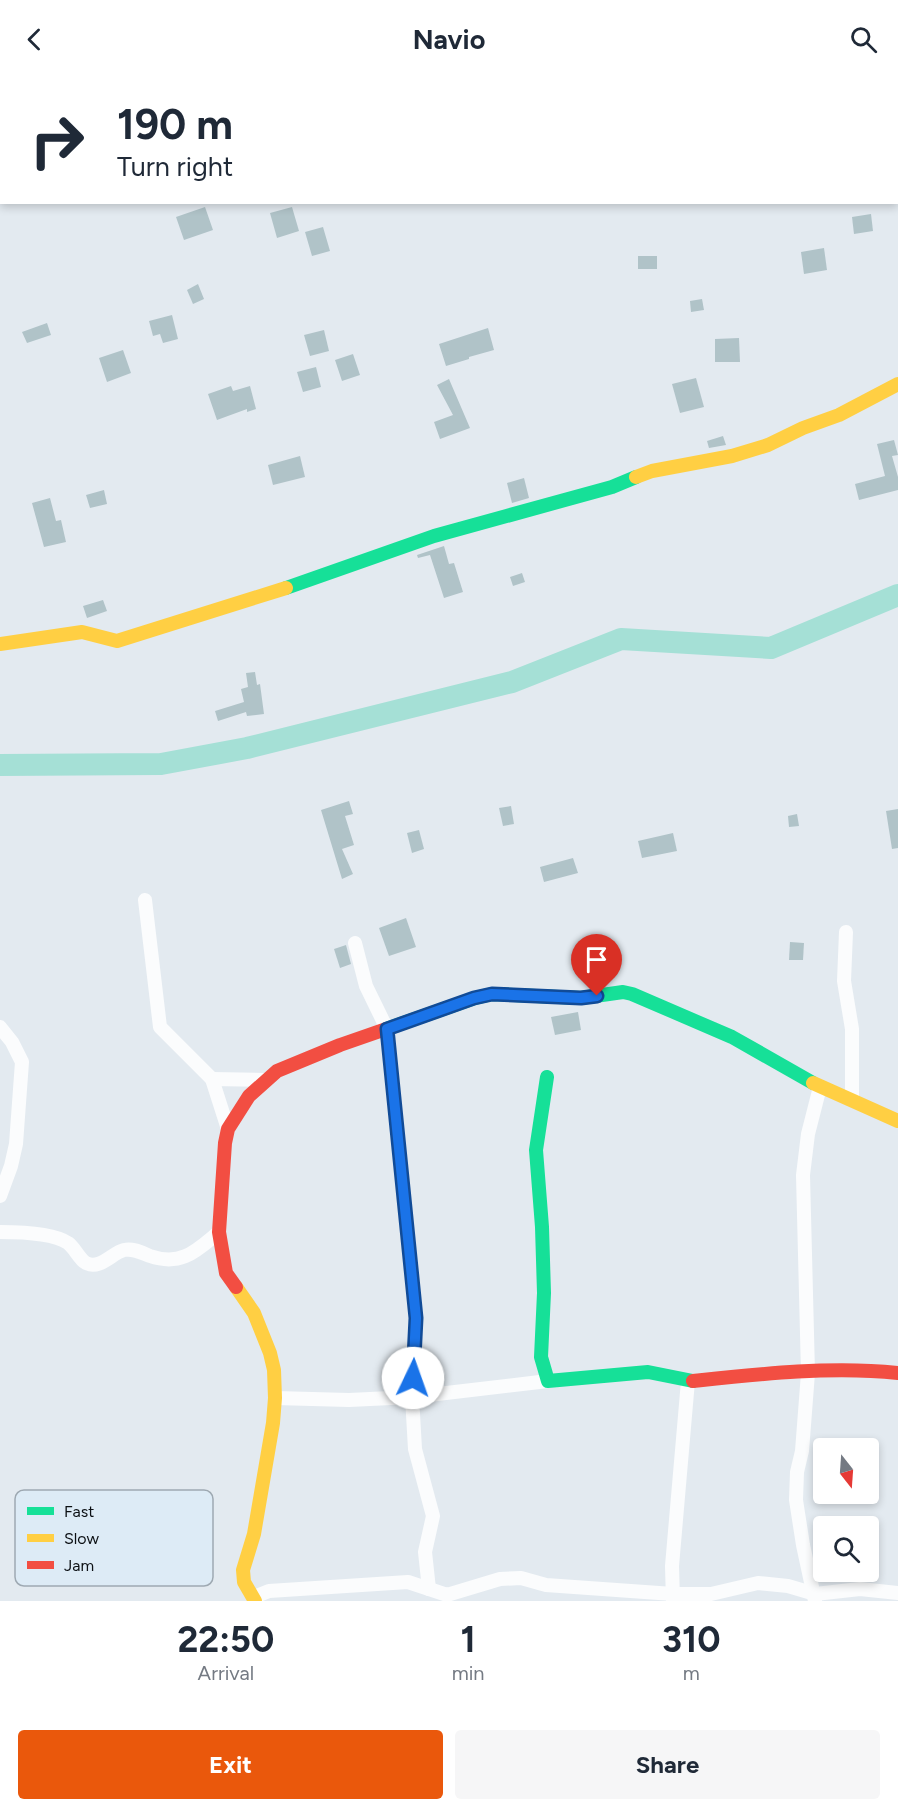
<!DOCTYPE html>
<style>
body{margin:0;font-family:Figtree,sans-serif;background:#f6f6f7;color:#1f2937;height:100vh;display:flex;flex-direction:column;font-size:22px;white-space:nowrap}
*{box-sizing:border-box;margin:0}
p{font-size:20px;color:#747a83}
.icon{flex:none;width:33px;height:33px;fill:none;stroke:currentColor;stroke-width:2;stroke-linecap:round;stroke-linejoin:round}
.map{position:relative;height:1523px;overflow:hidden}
.side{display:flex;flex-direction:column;background:#fff;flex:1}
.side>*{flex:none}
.banner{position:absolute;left:0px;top:0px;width:898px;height:126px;box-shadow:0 3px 9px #0003;background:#fff;color:#1f2937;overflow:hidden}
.needle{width:39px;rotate:163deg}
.tools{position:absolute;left:813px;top:1360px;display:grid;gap:12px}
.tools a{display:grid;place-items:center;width:66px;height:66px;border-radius:6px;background:#fff;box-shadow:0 3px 9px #0003;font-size:30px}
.pin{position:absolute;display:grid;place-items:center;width:51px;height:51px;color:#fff;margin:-62px -26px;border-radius:50% 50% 50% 0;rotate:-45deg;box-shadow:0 0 6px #0007}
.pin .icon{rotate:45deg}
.me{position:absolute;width:66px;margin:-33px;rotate:3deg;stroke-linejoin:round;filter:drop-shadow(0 0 4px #0008)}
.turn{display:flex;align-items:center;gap:21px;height:126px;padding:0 18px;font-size:27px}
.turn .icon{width:78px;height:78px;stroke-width:2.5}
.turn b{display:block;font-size:42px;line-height:51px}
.eta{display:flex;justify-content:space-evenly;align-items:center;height:102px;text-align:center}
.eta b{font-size:36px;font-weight:700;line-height:42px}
.cta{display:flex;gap:12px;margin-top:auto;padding:12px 18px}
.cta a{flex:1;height:69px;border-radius:6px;background:#ea580c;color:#fff;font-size:24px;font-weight:700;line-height:69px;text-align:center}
.cta a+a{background:#f6f6f7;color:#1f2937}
header{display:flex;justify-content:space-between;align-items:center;height:78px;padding:0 18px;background:#fff;font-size:27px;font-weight:700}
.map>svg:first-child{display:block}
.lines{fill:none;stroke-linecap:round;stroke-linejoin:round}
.river{stroke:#a5e0d6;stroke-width:22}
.building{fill:#b0c3c8}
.street{stroke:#fbfcfd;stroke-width:14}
.fast{stroke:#16e098;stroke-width:14}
.slow{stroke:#ffcf43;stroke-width:14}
.jam{stroke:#f24e42;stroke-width:14}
.route-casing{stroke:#114b97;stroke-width:15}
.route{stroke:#1a73e8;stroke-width:10}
.key{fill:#ddebf6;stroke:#9ea9b2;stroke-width:1.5}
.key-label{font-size:16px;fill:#0c1014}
</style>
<header><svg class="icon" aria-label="back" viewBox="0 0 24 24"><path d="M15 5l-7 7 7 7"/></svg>Navio<svg class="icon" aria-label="search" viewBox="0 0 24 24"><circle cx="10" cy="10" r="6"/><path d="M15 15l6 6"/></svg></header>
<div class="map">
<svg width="898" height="1523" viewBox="0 0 898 1523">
<rect width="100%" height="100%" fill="#e3eaf0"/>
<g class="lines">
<polyline class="river" points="0,687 161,686 247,670 512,604 621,561 771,570 898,517"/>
</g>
<g class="building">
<polygon points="205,129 213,152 184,162 176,139"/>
<polygon points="292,129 299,153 277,160 270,135"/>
<polygon points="871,136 873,153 854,156 852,139"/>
<polygon points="323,149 330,173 312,178 305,154"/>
<polygon points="824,170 827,192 804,196 801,174"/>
<rect x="638" y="178" width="19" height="13"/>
<polygon points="198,206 204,221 193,226 187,212"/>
<polygon points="702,221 704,232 691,234 690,223"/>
<polygon points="172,237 178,261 163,265 160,256 153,258 149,243"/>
<polygon points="47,245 51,257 27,265 22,254"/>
<polygon points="488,250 494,272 469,279 469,281 446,288 439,266"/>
<polygon points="324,252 329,273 310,278 304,257"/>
<polygon points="739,260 740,284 715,284 715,261"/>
<polygon points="123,272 131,295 107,304 99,280"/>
<polygon points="353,276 360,297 342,303 335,282"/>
<polygon points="316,289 321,309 303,314 297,294"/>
<polygon points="696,300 704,329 680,335 672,306"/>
<polygon points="449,301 470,350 440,361 434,344 453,337 437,307"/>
<polygon points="231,308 233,313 250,308 256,331 247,334 247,331 217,342 208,316"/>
<polygon points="723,358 726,367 709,370 707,363"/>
<polygon points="894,362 898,377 892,378 898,399 898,412 859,422 855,406 885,398 877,366"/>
<polygon points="300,378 305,399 273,407 268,387"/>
<polygon points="524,400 529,420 512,425 507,405"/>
<polygon points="104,412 107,426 90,430 86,417"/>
<polygon points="50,420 56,443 61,442 66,464 44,469 32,425"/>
<polygon points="444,468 449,486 454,485 463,514 444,520 430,477 418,480 417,477"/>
<polygon points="522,495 525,504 513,508 510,499"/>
<polygon points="103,522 107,533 87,540 83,528"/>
<polygon points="255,594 257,607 260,606 264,636 247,638 246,634 218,643 215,633 244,624 241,611 248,609 246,595"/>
<polygon points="349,723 353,736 345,738 354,767 342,771 353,796 342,801 321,732"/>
<polygon points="511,728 514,746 503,748 499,730"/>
<polygon points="898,731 898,770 892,771 886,733"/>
<polygon points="797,736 799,748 789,749 788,738"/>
<polygon points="419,752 424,771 412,775 407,755"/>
<polygon points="673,755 677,773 642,780 638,763"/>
<polygon points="573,780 578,795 544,804 540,789"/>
<polygon points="406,840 416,869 389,878 379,850"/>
<polygon points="790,864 804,865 803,882 789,882"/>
<polygon points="346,867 351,886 340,890 334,871"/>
<polygon points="578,934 581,952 555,957 551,939"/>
</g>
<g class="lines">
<g class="street">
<polyline points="145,822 160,949 212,1001 228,1051"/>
<polyline points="846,854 844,903 852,951 852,1022"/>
<polyline points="355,865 366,908 387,951 416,1240 412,1319 415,1371 433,1438 425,1474 429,1511"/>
<polyline points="0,949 12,964 22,984 16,1066 11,1088 0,1118"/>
<polyline points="212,1001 265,1002"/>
<path d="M 0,1154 C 18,1154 53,1155 68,1165 C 75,1170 79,1181 86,1185 C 100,1192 112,1175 124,1172 C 134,1170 142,1175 150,1178 C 182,1189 197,1172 219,1154"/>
<polyline points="275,1320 349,1322 412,1319 548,1303"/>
<polyline points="254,1519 269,1513 408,1504 447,1517 500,1501 521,1500 546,1507 673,1516 711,1516 758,1505 788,1508 815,1516 860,1511 898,1515"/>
<polyline points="673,1523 672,1488 688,1303"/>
<polyline points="815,1523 803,1467 796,1422 797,1394 802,1373 808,1295 803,1097 808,1056 820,1009"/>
</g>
<g class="fast">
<polyline points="286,510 434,458 612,409 636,399"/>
<polyline points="386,951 475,920 492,916 581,920 623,914 632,916 732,959 813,1005"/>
<polyline points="547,999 536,1072 542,1149 544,1215 541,1279 548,1303 648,1294 693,1303"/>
</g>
<g class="slow">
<polyline points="636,399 652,393 732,378 768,367 803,350 839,337 898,306"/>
<polyline points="0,566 82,554 117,563 286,510"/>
<polyline points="813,1005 898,1043"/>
<polyline points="236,1209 254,1235 270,1275 274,1292 275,1320 273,1345 254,1456 243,1492 244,1504 255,1523"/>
</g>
<g class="jam">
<polyline points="236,1209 226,1195 219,1154 225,1065 228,1051 249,1018 277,993 340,967 386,951"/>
<path d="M 693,1303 C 759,1296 831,1288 898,1295"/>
</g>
</g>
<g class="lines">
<defs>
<polyline id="route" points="413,1300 416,1240 387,951 474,920 492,916 581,920 597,918"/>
</defs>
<use href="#route" class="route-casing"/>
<use href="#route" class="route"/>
</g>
<rect x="15" y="1412" width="198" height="96" rx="9" class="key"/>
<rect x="27" y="1429" width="27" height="8" fill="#16e098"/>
<rect x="27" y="1456" width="27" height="8" fill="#ffcf43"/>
<rect x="27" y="1483" width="27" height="8" fill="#f24e42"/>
<g class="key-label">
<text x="64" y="1439">Fast</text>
<text x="64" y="1466">Slow</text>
<text x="64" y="1493">Jam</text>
</g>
</svg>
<div class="tools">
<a><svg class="needle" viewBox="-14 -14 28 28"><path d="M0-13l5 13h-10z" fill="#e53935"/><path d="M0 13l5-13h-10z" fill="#747a83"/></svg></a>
<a><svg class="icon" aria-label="search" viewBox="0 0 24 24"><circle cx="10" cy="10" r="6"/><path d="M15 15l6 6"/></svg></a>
</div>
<div class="pin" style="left:597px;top:918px;background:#d93025"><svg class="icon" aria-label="arrive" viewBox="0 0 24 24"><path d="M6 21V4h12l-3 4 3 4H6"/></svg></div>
<svg class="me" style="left:413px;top:1300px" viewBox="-20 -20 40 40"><circle r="19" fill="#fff"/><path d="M0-13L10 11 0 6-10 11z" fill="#1a73e8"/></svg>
<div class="banner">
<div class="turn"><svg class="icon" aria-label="right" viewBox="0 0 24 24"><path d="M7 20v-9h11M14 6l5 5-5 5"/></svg><div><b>190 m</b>Turn right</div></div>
</div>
</div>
<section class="side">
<div class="eta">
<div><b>22:50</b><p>Arrival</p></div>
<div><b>1</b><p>min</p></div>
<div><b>310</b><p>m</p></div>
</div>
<div class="cta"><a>Exit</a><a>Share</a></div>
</section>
